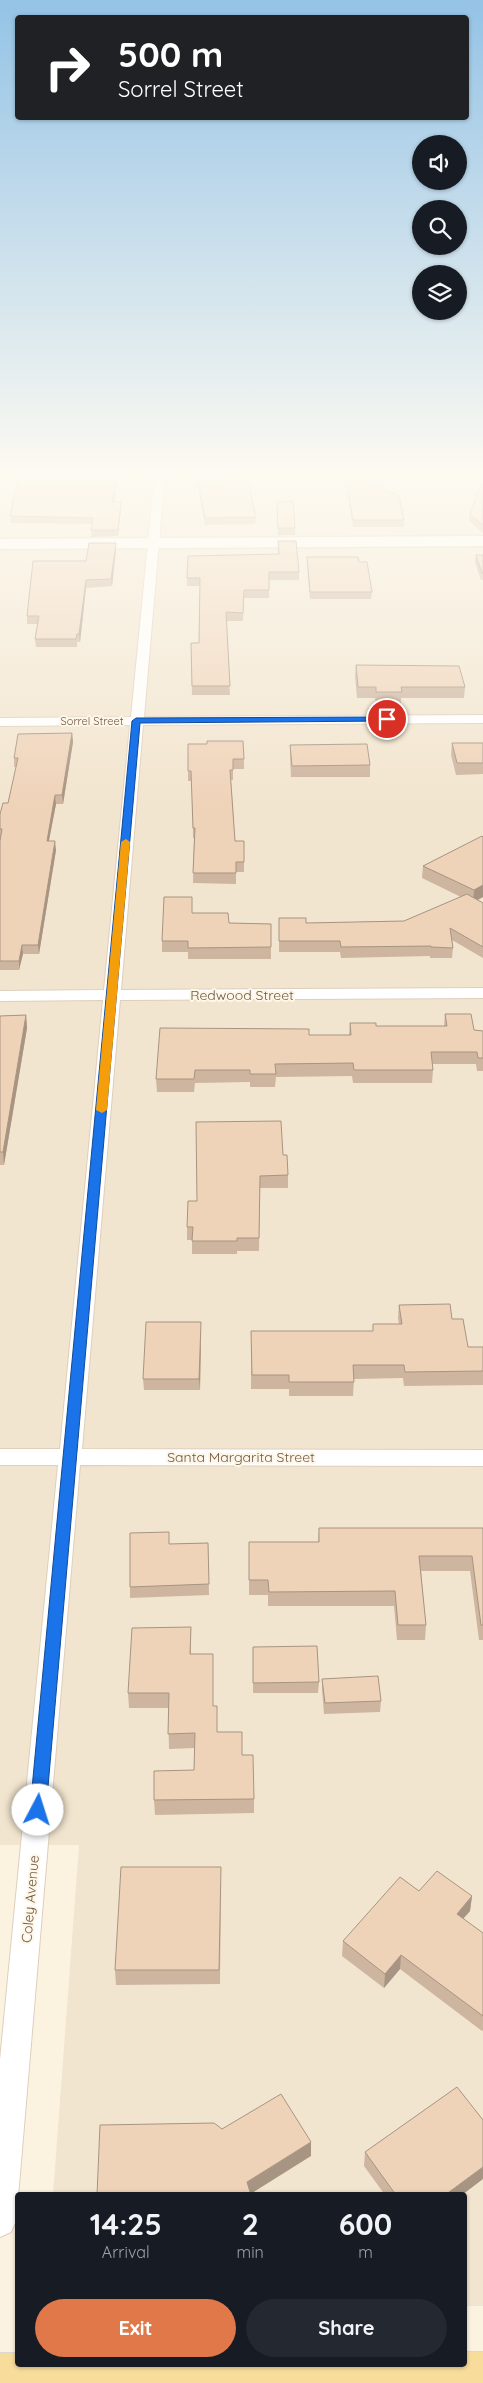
<!DOCTYPE html>
<style>
body{margin:0;font-family:Quicksand,sans-serif;background:#242831;color:#f1f3f6;height:100vh;display:flex;flex-direction:column;font-size:19px;white-space:nowrap}
*{box-sizing:border-box;margin:0}
p{font-size:16px;color:#9ea1a6}
.icon{flex:none;width:28px;height:28px;fill:none;stroke:currentColor;stroke-width:2;stroke-linecap:round;stroke-linejoin:round}
.map{position:relative;flex:1;overflow:hidden}
.panel{position:absolute;left:15px;top:2192px;width:452px;height:175px;display:flex;flex-direction:column;background:#171b24;border-radius:5px;box-shadow:0 1px 4px #0004}
.panel>*{flex:none}
.top-card{position:absolute;left:15px;top:15px;width:454px;height:105px;border-radius:5px;box-shadow:0 1px 4px #0004;background:#202124;color:#fff;overflow:hidden}
.buttons{position:absolute;left:412px;top:135px;display:grid;gap:10px}
.buttons a{display:grid;place-items:center;width:55px;height:55px;border-radius:50%;background:#171b24;box-shadow:0 1px 4px #0004;font-size:25px}
.pin{position:absolute;display:grid;place-items:center;width:42px;height:42px;color:#fff;margin:-21px;border:2px solid #fff;border-radius:50%;box-shadow:0 1px 5px #0007}
.me{position:absolute;width:55px;margin:-28px;rotate:5deg;stroke-linejoin:round;filter:drop-shadow(0 0 4px #0008)}
.turn{display:flex;align-items:center;gap:18px;height:105px;padding:0 20px;font-size:22px}
.turn .icon{width:65px;height:65px;stroke-width:2.5}
.turn b{display:block;font-size:35px;line-height:42px}
.eta{display:flex;justify-content:space-evenly;align-items:center;height:85px;text-align:center}
.eta b{font-size:30px;font-weight:800;line-height:35px}
.button{display:flex;gap:10px;margin-top:auto;padding:10px 20px}
.button a{flex:1;height:58px;border-radius:30px;background:#e0784a;color:#fff;font-size:20px;font-weight:800;line-height:58px;text-align:center}
.button a+a{background:#242831;color:#f1f3f6}
.map>svg:first-child{display:block}
.residential{fill:#f2e5cf}
.lines{fill:none;stroke-linecap:round;stroke-linejoin:round}
.street-casing{stroke:#decfbd;stroke-width:2}
.secondary-casing{stroke:#e3d1bb;stroke-width:3}
.primary-casing{stroke:#ddd7d3;stroke-width:2}
.street{fill:#fff;fill-rule:evenodd}
.secondary{fill:#fff;fill-rule:evenodd}
.primary{fill:#f7dc9b;fill-rule:evenodd}
.wall{fill:#ceb59f}
.shaded-wall{fill:#a79482}
.building{fill:#efd3b9;stroke:#a79482}
.route{fill:#1a73e8;stroke:#114b97}
.slow{fill:#f59e0b}
.labels{text-anchor:middle;stroke-width:4;stroke-linejoin:round;paint-order:stroke}
.far-street-label{font-size:11px;fill:#705a49;stroke:#fef6e6}
.street-label{font-size:14px;fill:#705a49;stroke:#fef6e6}
</style>
<div class="map">
<svg width="483" height="2383" viewBox="0 0 483 2383">
<rect width="100%" height="100%" fill="#fbf3e0"/>
<polygon class="residential" points="0,472 483,472 483,2306 465,2306 465,2195 53,2195 79,1845 0,1845"/>
<g class="lines">
<defs>
<polygon id="street" points="155,472 165,472 144,717 483,715 483,723 143,725 121,990 483,988 483,998 120,1000 82,1449 483,1450 483,1466 80,1465 16,2221 11,2232 0,2237 0,2060 58,1465 0,1465 0,1449 60,1449 103,1000 0,1001 0,991 104,990 130,725 0,726 0,718 131,717"/>
<polygon id="secondary" points="483,536 483,546 0,549 0,539"/>
<polygon id="primary" points="465,2352 483,2352 483,2383 0,2383 0,2353 18,2353 18,2365 465,2365"/>
</defs>
<use href="#street" class="street-casing"/>
<use href="#secondary" class="secondary-casing"/>
<use href="#primary" class="primary-casing"/>
<use href="#street" class="street"/>
<use href="#secondary" class="secondary"/>
<use href="#primary" class="primary"/>
</g>
<g class="wall">
<polygon points="8,472 116,472 116,488 114,502 121,508 118,536 91,537 92,524 11,523 10,516 18,475"/>
<polygon points="196,472 226,472 226,483 256,517 255,524 205,525 196,477"/>
<polygon points="347,484 404,520 404,527 353,527 347,491"/>
<polygon points="483,486 483,533 469,521 470,514"/>
<polygon points="277,509 295,528 295,535 278,535"/>
<polygon points="278,541 299,572 299,580 269,580 269,598 244,598 243,621 226,621 230,695 192,695 191,643 199,643 200,586 187,586 187,578 278,554"/>
<polygon points="116,550 112,586 86,588 80,642 77,642 77,647 36,647 35,639 38,624 27,624 27,616"/>
<polygon points="476,555 483,555 483,580 481,580 475,562"/>
<polygon points="307,557 359,562 372,592 371,599 310,599 307,565"/>
<polygon points="356,665 465,687 464,698 401,698 401,704 376,704 375,698 357,698 355,676"/>
<polygon points="72,733 73,742 63,804 56,804 49,841 56,850 39,954 23,954 19,970 0,970 0,814 8,803 16,767 14,767 14,758"/>
<polygon points="452,743 483,743 483,774 456,775 451,755"/>
<polygon points="188,744 244,759 244,769 233,769 233,780 231,780 235,841 244,841 244,872 236,872 236,884 193,883 194,838 193,838 192,781 188,781"/>
<polygon points="290,745 370,765 370,777 291,777 290,756"/>
<polygon points="483,837 483,897 478,900 483,903 483,958 452,940 453,948 452,958 430,958 430,956 341,958 340,952 279,952 279,918 306,923 404,921 461,897 422,878 423,866"/>
<polygon points="229,923 271,924 271,959 188,959 188,952 162,952 162,941"/>
<polygon points="445,1014 474,1030 483,1031 483,1071 477,1071 476,1064 432,1064 433,1070 432,1083 353,1083 352,1076 276,1077 275,1087 250,1087 250,1082 195,1083 194,1092 157,1092 156,1079 309,1035 349,1035 350,1023 376,1026 444,1026"/>
<polygon points="26,1015 27,1028 4,1165 0,1165 0,1016"/>
<polygon points="283,1155 288,1175 288,1188 260,1188 259,1251 237,1251 237,1254 192,1254 192,1240 187,1240 187,1227 197,1201"/>
<polygon points="399,1305 452,1319 468,1347 483,1347 483,1385 404,1386 403,1378 354,1379 353,1396 289,1396 289,1389 251,1389 251,1331 373,1331 373,1324 399,1324 398,1318"/>
<polygon points="201,1332 200,1390 144,1390 143,1379"/>
<polygon points="319,1528 483,1528 483,1640 479,1640 470,1571 421,1571 426,1625 425,1640 397,1640 394,1606 268,1606 268,1595 249,1595 249,1542 318,1542"/>
<polygon points="208,1543 209,1595 130,1598 130,1587 170,1544"/>
<polygon points="191,1627 191,1654 213,1706 217,1732 242,1755 254,1799 254,1813 155,1815 154,1800 194,1770 195,1748 169,1749 168,1708 129,1708 128,1693"/>
<polygon points="253,1647 319,1682 318,1693 253,1693"/>
<polygon points="322,1679 381,1701 380,1712 324,1714 322,1689"/>
<polygon points="221,1882 220,1984 116,1985 115,1970"/>
<polygon points="419,1891 472,1896 470,1911 463,1919 483,1933 483,2030 482,2031 400,1969 384,1988 342,1956 343,1941"/>
<polygon points="365,2152 462,2195 385,2195 364,2166"/>
</g>
<g class="shaded-wall">
<polygon points="116,472 116,488 112,509 112,502"/>
<polygon points="121,502 121,508 118,536 118,530"/>
<polygon points="116,543 116,550 112,586 111,579"/>
<polygon points="86,580 86,588 80,642 79,634"/>
<polygon points="72,733 73,742 63,804 62,795"/>
<polygon points="55,795 56,804 47,850 47,841"/>
<polygon points="55,841 56,850 39,954 38,945"/>
<polygon points="483,885 483,897 473,902 474,890"/>
<polygon points="22,945 23,954 19,970 19,961"/>
<polygon points="26,1015 27,1028 4,1165 3,1152"/>
<polygon points="201,1322 201,1332 200,1390 199,1379"/>
<polygon points="472,1896 470,1911 455,1928 457,1914"/>
<polygon points="401,1955 400,1969 384,1988 385,1974"/>
<polygon points="311,2142 311,2156 249,2195 247,2182"/>
<polygon points="483,2167 483,2179 462,2195 445,2195"/>
</g>
<g class="building">
<polygon points="19,472 116,472 116,482 112,502 121,502 118,530 91,530 93,518 10,516"/>
<polygon points="196,472 226,472 225,483 248,482 256,517 205,518"/>
<polygon points="365,480 399,496 404,520 353,520 347,484"/>
<polygon points="481,484 483,486 483,525 470,514"/>
<polygon points="293,501 295,528 278,528 277,502"/>
<polygon points="278,541 296,541 299,572 269,572 269,590 244,590 243,613 226,612 230,686 192,686 191,643 199,643 200,578 187,578 188,556 279,554"/>
<polygon points="89,543 116,543 111,579 86,580 79,634 77,634 76,639 35,639 39,616 27,616 33,561 86,561"/>
<polygon points="476,555 483,555 483,573 482,573"/>
<polygon points="307,557 358,557 359,562 367,562 372,592 310,592"/>
<polygon points="356,665 459,666 465,687 401,687 402,692 376,692 376,687 358,687"/>
<polygon points="72,733 62,795 55,795 47,841 55,841 38,945 22,945 19,961 0,961 0,841 2,829 0,829 0,814 3,803 8,803 18,758 14,758 18,734"/>
<polygon points="207,741 243,741 244,759 233,759 233,770 230,770 235,841 244,841 244,862 236,862 236,873 193,873 195,828 193,828 191,771 188,771 188,744 207,744"/>
<polygon points="452,743 483,743 483,763 457,763"/>
<polygon points="367,744 370,765 292,766 290,745"/>
<polygon points="482,836 483,837 483,885 474,890 423,866"/>
<polygon points="467,894 483,903 483,947 450,928 453,948 431,947 431,946 341,947 340,941 279,941 279,918 306,918 306,923 404,921"/>
<polygon points="164,897 192,897 192,913 228,913 229,923 271,924 271,947 188,948 188,941 162,941"/>
<polygon points="445,1014 471,1014 474,1030 483,1031 483,1058 478,1058 477,1052 431,1052 433,1070 354,1070 353,1063 275,1064 276,1074 250,1074 250,1070 195,1070 194,1079 156,1079 160,1028 309,1029 309,1035 351,1035 350,1023 376,1023 376,1026 447,1026"/>
<polygon points="26,1015 3,1152 0,1152 0,1016"/>
<polygon points="281,1121 283,1155 287,1155 288,1175 260,1176 259,1238 237,1238 237,1241 192,1241 193,1227 187,1227 188,1201 197,1201 196,1122"/>
<polygon points="450,1304 452,1319 463,1319 468,1347 483,1347 483,1371 405,1372 404,1365 353,1365 354,1382 289,1382 289,1375 252,1375 251,1331 373,1331 373,1324 402,1324 399,1305"/>
<polygon points="146,1322 201,1322 199,1379 143,1379"/>
<polygon points="319,1528 483,1528 483,1625 481,1625 472,1556 419,1556 426,1625 398,1625 395,1591 269,1592 268,1580 249,1580 249,1542 319,1542"/>
<polygon points="169,1532 169,1544 208,1543 209,1584 130,1587 130,1533"/>
<polygon points="191,1627 190,1654 213,1654 213,1706 217,1706 217,1732 242,1732 242,1755 253,1755 254,1799 154,1800 154,1771 194,1770 195,1733 168,1734 169,1693 128,1693 132,1628"/>
<polygon points="317,1646 319,1682 253,1683 253,1647"/>
<polygon points="378,1676 381,1701 325,1703 322,1679"/>
<polygon points="121,1867 221,1867 219,1970 115,1970"/>
<polygon points="437,1871 472,1896 457,1914 483,1933 483,2016 401,1955 385,1974 343,1941 400,1877 419,1891"/>
<polygon points="457,2087 483,2120 483,2167 445,2195 396,2195 365,2152"/>
<polygon points="281,2094 311,2142 247,2182 251,2195 97,2195 100,2125 214,2123 222,2129"/>
</g>
<linearGradient id="sky" x2="0" y2="1"><stop stop-color="#94c3e6"/><stop offset="0.59" stop-color="#fdfaf1"/><stop offset="1" stop-color="#fdfaf1" stop-opacity="0"/></linearGradient>
<rect width="483" height="805" fill="url(#sky)"/>
<polygon class="route" points="387,717 391,719 389,721 140,723 46,1810 44,1815 38,1817 33,1815 30,1810 132,721 136,718"/>
<polygon class="slow" points="126,839 130,842 107,1110 102,1113 96,1110 121,842"/>
<g class="labels">
<g class="far-street-label">
<text x="92" y="725">Sorrel Street</text>
</g>
<g class="street-label">
<text x="242" y="1000">Redwood Street</text>
<text x="241" y="1462">Santa Margarita Street</text>
<text transform="translate(30 1899) rotate(-85)" y="5">Coley Avenue</text>
</g>
</g>
</svg>
<div class="buttons">
<a><svg class="icon" aria-label="sound" viewBox="0 0 24 24"><path d="M4 9h4l5-4v14l-5-4H4zM17 9q2 3 0 6"/></svg></a>
<a><svg class="icon" aria-label="search" viewBox="0 0 24 24"><circle cx="10" cy="10" r="6"/><path d="M15 15l6 6"/></svg></a>
<a><svg class="icon" aria-label="layers" viewBox="0 0 24 24"><path d="M12 4l9 5-9 5-9-5zM3 14l9 5 9-5"/></svg></a>
</div>
<div class="pin" style="left:387px;top:719px;background:#d93025"><svg class="icon" aria-label="arrive" viewBox="0 0 24 24"><path d="M6 21V4h12l-3 4 3 4H6"/></svg></div>
<svg class="me" style="left:38px;top:1810px" viewBox="-20 -20 40 40"><circle r="19" fill="#fff"/><path d="M0-13L10 11 0 6-10 11z" fill="#1a73e8"/></svg>
<div class="top-card">
<div class="turn"><svg class="icon" aria-label="right" viewBox="0 0 24 24"><path d="M7 20v-9h11M14 6l5 5-5 5"/></svg><div><b>500 m</b>Sorrel Street</div></div>
</div>
<section class="panel">
<div class="eta">
<div><b>14:25</b><p>Arrival</p></div>
<div><b>2</b><p>min</p></div>
<div><b>600</b><p>m</p></div>
</div>
<div class="button"><a>Exit</a><a>Share</a></div>
</section>
</div>
